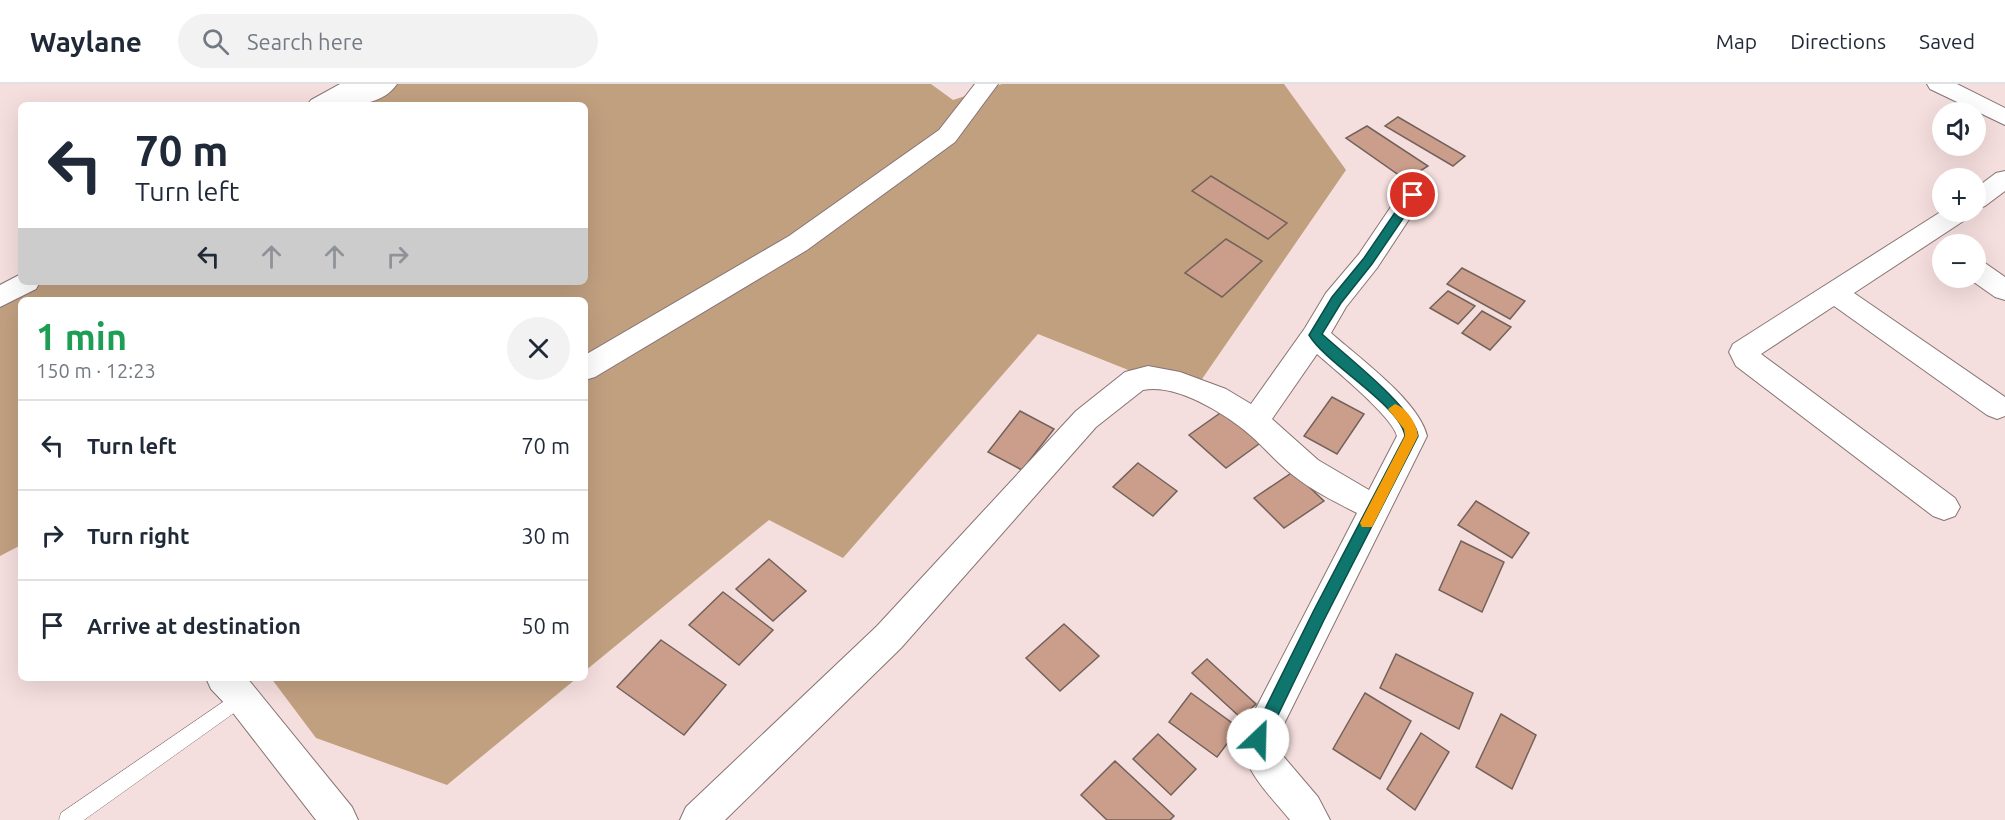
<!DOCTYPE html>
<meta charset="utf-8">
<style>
body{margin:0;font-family:Ubuntu,sans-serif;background:#f2f2f3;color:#1f2937;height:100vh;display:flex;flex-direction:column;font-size:22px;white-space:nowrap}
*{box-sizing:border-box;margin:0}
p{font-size:20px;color:#747a83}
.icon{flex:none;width:33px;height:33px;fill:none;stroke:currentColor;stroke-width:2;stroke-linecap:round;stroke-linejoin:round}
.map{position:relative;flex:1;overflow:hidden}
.panel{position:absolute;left:18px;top:213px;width:570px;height:384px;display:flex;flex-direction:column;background:#fff;border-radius:9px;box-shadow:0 6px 24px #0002}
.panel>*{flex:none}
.banner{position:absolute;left:18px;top:18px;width:570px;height:183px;border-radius:9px;box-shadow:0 6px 24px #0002;background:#fff;color:#1f2937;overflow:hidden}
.fabs{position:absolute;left:1932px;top:18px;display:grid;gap:12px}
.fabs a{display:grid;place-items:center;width:54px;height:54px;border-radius:50%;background:#fff;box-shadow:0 6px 24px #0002;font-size:30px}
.pin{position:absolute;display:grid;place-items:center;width:51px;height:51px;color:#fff;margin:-26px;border:3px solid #fff;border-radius:50%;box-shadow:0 2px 6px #0007}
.me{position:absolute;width:66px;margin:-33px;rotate:24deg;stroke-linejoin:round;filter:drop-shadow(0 0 4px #0008)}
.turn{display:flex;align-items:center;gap:21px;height:126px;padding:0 18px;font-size:27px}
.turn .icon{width:78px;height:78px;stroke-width:2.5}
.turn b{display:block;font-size:42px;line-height:51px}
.lanes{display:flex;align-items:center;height:57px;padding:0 18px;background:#0003;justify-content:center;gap:30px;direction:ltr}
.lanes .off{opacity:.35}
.round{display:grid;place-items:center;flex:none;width:63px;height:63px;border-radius:32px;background:#f2f2f3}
.overview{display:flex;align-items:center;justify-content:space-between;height:102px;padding:0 18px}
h1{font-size:36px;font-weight:700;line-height:45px;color:#1e9e55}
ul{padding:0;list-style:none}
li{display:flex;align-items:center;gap:18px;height:90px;padding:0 18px;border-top:2px solid #e0e1e3}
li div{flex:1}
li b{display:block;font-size:22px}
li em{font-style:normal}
header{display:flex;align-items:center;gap:36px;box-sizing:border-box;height:84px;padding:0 30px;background:#fff;border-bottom:2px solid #e0e1e3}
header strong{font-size:28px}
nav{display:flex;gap:33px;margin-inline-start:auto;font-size:21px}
.search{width:420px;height:54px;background:#f2f2f3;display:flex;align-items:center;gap:15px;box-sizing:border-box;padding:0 21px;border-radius:33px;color:#747a83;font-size:22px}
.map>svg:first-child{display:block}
.forest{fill:#c1a080}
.building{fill:#cb9e8c;stroke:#73625b;stroke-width:1.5}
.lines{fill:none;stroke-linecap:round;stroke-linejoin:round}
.lane-casing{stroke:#877373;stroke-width:1}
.street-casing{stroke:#877373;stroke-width:2}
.lane{fill:#fff;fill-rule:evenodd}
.street{fill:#fff;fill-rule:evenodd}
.route{fill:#0f766e;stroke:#0a4d48;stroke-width:1.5}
.slow{fill:#f59e0b}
</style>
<header>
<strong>Waylane</strong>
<div class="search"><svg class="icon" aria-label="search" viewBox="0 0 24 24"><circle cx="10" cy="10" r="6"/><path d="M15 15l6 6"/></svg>Search here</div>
<nav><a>Map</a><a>Directions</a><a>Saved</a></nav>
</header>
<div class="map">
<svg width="2005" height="736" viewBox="0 0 2005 736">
<rect width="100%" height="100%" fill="#f5dfde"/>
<g class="forest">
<polygon points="394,0 931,0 953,16 1002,0 1284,0 1346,86 1191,311 1038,250 843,474 769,436 585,587 585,216 21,216 21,461 0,472 0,221 35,198 585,198 585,21 356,21"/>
<polygon points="271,594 577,594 447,701 316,654"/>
</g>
<g class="building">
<polygon points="1398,33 1465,72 1453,82 1385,42"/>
<polygon points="1367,42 1428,82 1406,96 1346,54"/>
<polygon points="1211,92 1287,139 1268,155 1192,107"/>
<polygon points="1226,155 1262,177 1222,213 1185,189"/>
<polygon points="1462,184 1525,217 1510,235 1447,200"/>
<polygon points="1448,207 1475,222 1458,240 1430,224"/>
<polygon points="1482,227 1511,243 1490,266 1462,249"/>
<polygon points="1332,313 1364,330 1337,370 1304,352"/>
<polygon points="1226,325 1263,357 1226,384 1189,351"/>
<polygon points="1020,327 1054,345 1022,386 988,368"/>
<polygon points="1138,379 1177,407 1153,432 1113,403"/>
<polygon points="1293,388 1324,417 1284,444 1254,414"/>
<polygon points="1476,417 1529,449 1512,474 1458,441"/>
<polygon points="1461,457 1504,478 1482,528 1439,506"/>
<polygon points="769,475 806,507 773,537 736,505"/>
<polygon points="723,508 773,546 739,581 689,541"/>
<polygon points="1064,540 1099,572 1060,607 1026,574"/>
<polygon points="661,556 726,601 684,651 617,603"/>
<polygon points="1396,570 1473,609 1459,645 1380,604"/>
<polygon points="1207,575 1256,620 1241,634 1192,589"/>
<polygon points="1191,609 1239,644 1217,673 1169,638"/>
<polygon points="1365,609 1411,637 1380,695 1333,665"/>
<polygon points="1501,630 1536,651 1512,705 1476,683"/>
<polygon points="1421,649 1449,668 1415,726 1387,705"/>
<polygon points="1158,650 1196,685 1171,711 1133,675"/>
<polygon points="1115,677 1174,732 1170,736 1107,736 1081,711"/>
</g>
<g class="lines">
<defs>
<polygon id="lane" points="242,605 248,607 251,613 248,619 84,736 59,736 61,729"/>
<g id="street">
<path d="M 340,0 L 397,0 C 379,27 336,21 307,21 L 311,16 Z"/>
<polygon points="975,0 998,0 955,58 807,166 595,293 585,296 585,271 789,152 939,46"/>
<polygon points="1927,0 1957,0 2005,24 2005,41 1930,5"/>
<polygon points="2005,87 2005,107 1985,122 1976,125 1976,104 1996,89"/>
<path d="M 1412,102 L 1421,105 L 1425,111 L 1377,184 L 1346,223 L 1331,249 C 1358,273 1419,317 1427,352 L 1276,656 L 1278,666 L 1318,713 L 1330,736 L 1290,736 C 1269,710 1246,690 1240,655 L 1357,429 C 1335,418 1313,407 1294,392 C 1278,380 1265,364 1250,351 C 1226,330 1176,299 1143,306 L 1096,343 L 901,564 L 725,736 L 680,736 L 686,723 L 877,542 L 1076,327 L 1125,288 L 1148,282 L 1180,288 L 1226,305 L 1251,320 L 1305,244 L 1326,209 L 1359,170 L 1403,105 ZM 1317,270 C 1334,285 1393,333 1397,352 L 1369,406 L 1318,376 L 1272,335 Z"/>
<polygon points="1942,127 1972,128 1968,134 1854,209 2005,313 2005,332 1997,335 1987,331 1834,222 1761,270 1955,414 1960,423 1955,432 1944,436 1933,432 1736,282 1729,268 1733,260"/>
<polygon points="1976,176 1985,179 2005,193 2005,216 1995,213 1968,194 1976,194"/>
<polygon points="21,190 21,198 40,198 36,205 0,223 0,201"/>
<polygon points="206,594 247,594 352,723 358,736 316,736 230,625 211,605"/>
</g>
</defs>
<use href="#lane" class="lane-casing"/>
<use href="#street" class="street-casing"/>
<use href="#lane" class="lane"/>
<use href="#street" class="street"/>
</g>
<path class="route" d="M 1413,107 L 1417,108 L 1417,114 L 1372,180 L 1341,219 L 1322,250 C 1345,271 1415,325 1418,352 L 1324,536 L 1264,660 L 1258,663 L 1253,660 L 1250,655 L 1253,649 L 1314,526 L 1405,352 C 1401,322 1326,280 1309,251 L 1332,213 L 1364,174 L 1409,108 Z"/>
<path class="slow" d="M 1395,320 C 1407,324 1417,340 1418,352 L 1372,443 L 1362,443 L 1360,439 L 1405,352 L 1404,345 L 1388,325 Z"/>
</svg>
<div class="fabs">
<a><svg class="icon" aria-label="sound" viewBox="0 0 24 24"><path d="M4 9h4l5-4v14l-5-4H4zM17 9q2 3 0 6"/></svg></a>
<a>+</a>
<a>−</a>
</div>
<div class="pin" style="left:1413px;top:111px;background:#d93025"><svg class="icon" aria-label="arrive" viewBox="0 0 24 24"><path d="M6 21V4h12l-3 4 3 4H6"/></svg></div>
<svg class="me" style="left:1258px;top:655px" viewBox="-20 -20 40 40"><circle r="19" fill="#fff"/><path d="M0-13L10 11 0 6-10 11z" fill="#0f766e"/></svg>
<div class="banner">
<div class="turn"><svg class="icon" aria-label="left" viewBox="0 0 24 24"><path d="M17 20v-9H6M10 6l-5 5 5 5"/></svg><div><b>70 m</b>Turn left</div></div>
<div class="lanes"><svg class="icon" aria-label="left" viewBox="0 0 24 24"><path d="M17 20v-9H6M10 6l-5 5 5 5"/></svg><svg class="icon off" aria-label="ahead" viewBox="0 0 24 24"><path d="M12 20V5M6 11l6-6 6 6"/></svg><svg class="icon off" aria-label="ahead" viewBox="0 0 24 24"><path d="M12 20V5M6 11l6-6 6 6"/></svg><svg class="icon off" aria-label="right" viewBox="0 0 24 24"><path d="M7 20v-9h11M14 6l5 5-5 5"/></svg></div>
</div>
<section class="panel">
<div class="overview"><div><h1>1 min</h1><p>150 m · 12:23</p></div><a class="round"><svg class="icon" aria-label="close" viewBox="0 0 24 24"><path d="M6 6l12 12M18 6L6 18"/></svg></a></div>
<ul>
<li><svg class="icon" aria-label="left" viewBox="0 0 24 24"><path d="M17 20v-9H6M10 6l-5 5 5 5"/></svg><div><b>Turn left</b></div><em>70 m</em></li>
<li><svg class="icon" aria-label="right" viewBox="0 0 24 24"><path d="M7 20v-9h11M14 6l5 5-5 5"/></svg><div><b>Turn right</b></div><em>30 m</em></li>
<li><svg class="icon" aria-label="arrive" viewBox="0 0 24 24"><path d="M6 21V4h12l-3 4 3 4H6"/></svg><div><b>Arrive at destination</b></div><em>50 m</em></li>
</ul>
</section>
</div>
